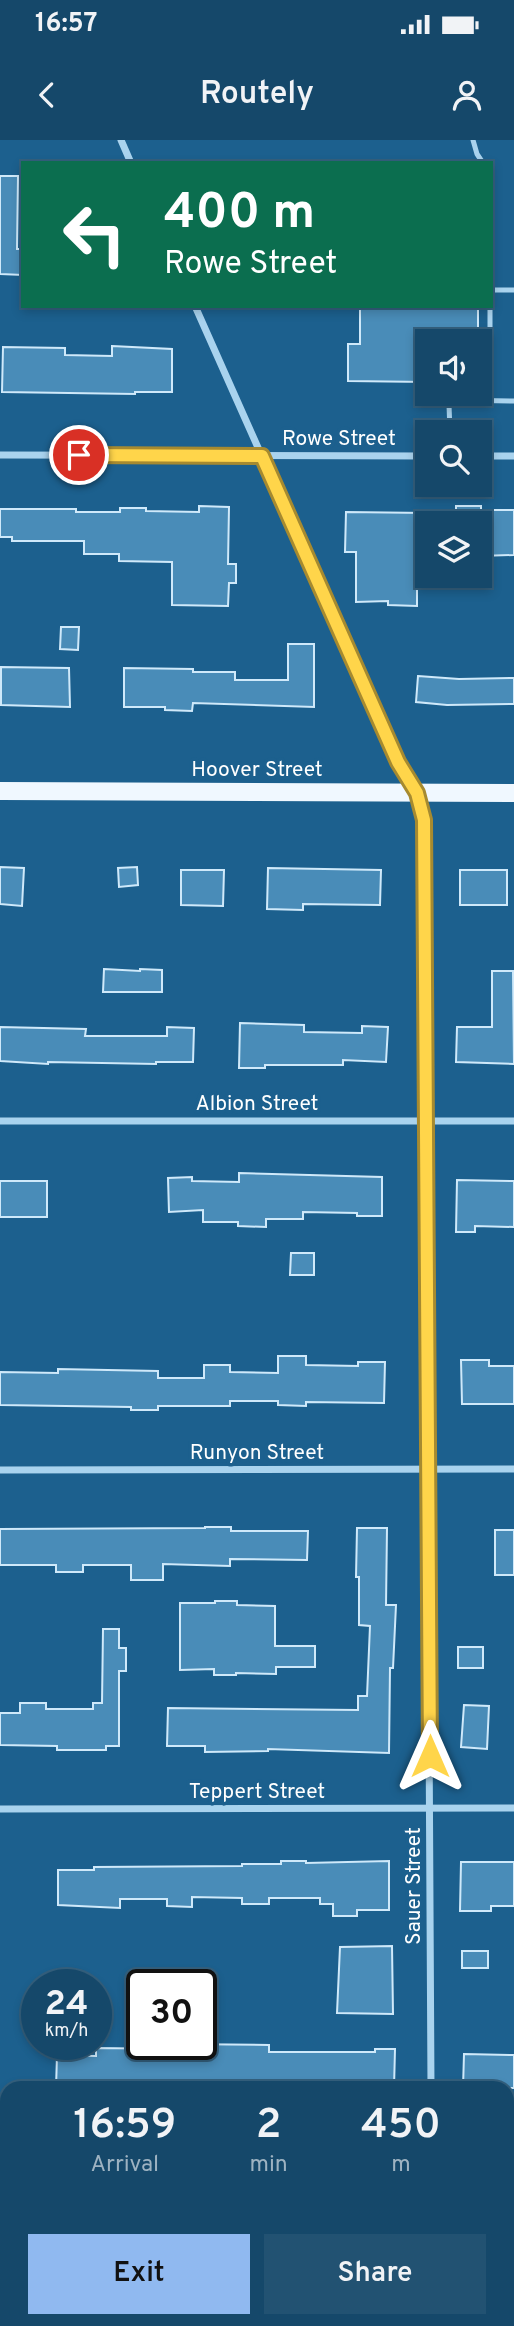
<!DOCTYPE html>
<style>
body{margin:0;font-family:Overpass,sans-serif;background:#225272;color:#f1f3f6;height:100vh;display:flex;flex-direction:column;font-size:26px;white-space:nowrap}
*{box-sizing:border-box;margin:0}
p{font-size:23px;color:#9db2c1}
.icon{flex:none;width:38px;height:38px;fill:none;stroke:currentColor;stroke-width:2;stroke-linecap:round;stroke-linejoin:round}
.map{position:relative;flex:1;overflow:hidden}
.drawer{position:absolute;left:0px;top:1941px;width:514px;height:247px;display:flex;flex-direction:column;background:#15486a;border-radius:21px 21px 0 0;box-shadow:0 4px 10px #0003,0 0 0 2px #34607e}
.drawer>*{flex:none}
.hud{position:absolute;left:21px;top:21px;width:472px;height:147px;border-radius:0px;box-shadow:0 4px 10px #0003,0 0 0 2px #34607e;background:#0b6e4f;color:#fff;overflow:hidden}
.buttons{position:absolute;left:415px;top:189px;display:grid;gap:14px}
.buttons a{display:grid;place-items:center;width:77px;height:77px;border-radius:0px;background:#15486a;box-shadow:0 4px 10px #0003,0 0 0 2px #34607e;font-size:35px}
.speed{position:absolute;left:21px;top:1829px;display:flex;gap:14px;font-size:35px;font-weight:700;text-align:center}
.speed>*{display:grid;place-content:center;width:91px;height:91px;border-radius:50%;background:#15486a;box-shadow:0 4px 10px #0003,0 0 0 2px #34607e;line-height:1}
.speed small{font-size:18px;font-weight:400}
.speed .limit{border:4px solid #111;border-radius:10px;background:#fff;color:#111}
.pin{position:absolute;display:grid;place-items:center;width:60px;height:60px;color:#fff;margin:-30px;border:4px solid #fff;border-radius:50%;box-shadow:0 2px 7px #0007}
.me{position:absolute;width:77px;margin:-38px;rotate:0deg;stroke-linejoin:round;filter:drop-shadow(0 0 5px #0008)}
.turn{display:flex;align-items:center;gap:24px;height:147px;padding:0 28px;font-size:32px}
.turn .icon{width:91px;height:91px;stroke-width:2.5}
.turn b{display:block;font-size:49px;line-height:60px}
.eta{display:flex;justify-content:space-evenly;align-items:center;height:119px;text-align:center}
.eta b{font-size:42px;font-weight:600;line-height:49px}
.primary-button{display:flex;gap:14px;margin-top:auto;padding:14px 28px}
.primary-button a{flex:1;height:80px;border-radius:0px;background:#90b9f0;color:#111;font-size:28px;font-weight:600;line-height:80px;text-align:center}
.primary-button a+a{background:#225272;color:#f1f3f6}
.status{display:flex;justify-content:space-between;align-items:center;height:49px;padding:0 35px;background:#15486a;direction:ltr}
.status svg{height:19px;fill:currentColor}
header{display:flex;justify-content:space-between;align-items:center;height:91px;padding:0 28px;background:#15486a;font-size:32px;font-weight:600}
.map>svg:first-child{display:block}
.green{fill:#2c79aa}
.building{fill:#498cb8;stroke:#cfe9fa;stroke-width:2}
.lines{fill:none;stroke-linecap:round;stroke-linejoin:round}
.lane{stroke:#a9d3ee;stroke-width:5}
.street{stroke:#a9d3ee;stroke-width:7}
.primary{stroke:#f0f8ff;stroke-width:18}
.route-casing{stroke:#a68a30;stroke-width:18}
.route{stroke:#ffd54a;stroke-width:12}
.labels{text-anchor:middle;stroke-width:7;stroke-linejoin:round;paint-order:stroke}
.street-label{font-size:21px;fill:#fff;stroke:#1c608e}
</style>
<div class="status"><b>16:57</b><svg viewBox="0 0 49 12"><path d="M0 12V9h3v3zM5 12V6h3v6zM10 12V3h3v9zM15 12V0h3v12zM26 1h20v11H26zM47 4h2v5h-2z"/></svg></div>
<header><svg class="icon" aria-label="back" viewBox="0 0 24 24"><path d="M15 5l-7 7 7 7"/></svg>Routely<svg class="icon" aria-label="person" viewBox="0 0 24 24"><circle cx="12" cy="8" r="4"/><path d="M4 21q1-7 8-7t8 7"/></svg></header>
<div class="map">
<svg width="514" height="2186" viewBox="0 0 514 2186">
<rect width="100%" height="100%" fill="#1c608e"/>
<polygon class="green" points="0,2041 7,2041 7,2180 508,2180 508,2042 514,2042 514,2186 0,2186"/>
<g class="building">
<polygon points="0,36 18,36 17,109 23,109 23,135 0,134"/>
<polygon points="360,166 478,166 478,201 427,201 427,242 348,241 348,204 360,204"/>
<polygon points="112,206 172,209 172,252 135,252 135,254 2,252 3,207 65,208 65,215 112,216"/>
<polygon points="199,366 229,367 228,424 236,424 236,443 229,443 228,466 172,465 172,422 119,421 119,414 84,414 84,401 12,401 12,397 0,397 0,369 76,369 76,372 120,372 120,368 146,368 146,371 199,372"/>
<polygon points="456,366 481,366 481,370 514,370 514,415 480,416 480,383 456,383"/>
<polygon points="346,372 427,373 427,412 417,412 417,466 388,465 388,461 356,462 356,412 345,412"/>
<polygon points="61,487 79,487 78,510 60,509"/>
<polygon points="288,504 314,504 314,567 193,563 192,571 165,570 165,567 124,567 124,528 193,529 193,532 235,532 235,540 288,540"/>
<polygon points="1,527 69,528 70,567 1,565"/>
<polygon points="418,536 459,539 514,538 514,564 447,565 416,562"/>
<polygon points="0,727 24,728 22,766 0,764"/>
<polygon points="137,727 138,745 119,747 118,728"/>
<polygon points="268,728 381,730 380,765 303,764 303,770 267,769"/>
<polygon points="181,730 224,730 223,766 181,765"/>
<rect x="460" y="730" width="47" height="35"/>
<polygon points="104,829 140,831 140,829 162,830 162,852 103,852"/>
<polygon points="492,831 513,831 514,924 456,922 457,887 492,887"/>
<polygon points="240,883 304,885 304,892 362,893 362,886 388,887 386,922 343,920 343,925 265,925 265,928 239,928"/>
<polygon points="0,887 86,889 85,896 167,896 167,887 194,888 193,922 156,922 156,924 48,922 48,924 0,921"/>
<polygon points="239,1033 382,1037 382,1076 357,1076 357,1073 303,1072 303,1079 266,1079 266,1087 238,1086 238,1082 203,1082 203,1070 169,1072 168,1038 192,1037 192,1041 239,1042"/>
<polygon points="457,1040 514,1041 514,1087 475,1086 475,1092 456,1092"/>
<rect x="0" y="1041" width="47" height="36"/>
<polygon points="291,1113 314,1113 314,1135 290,1135"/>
<polygon points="278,1216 306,1216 306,1225 358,1226 358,1222 385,1222 384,1263 306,1262 306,1266 278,1265 278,1261 230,1261 230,1266 158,1266 158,1270 131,1270 131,1267 0,1265 0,1232 58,1233 58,1229 158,1231 158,1238 204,1238 204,1225 230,1225 230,1232 278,1233"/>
<polygon points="461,1220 489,1220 489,1226 514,1226 514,1264 462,1264"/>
<polygon points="205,1387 231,1387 231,1391 308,1391 307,1420 230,1419 230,1426 163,1424 163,1440 131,1440 131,1425 83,1425 83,1432 56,1432 56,1425 0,1425 0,1389 205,1388"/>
<polygon points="357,1388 387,1388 386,1465 396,1465 393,1528 390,1528 389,1613 268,1609 268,1611 205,1612 205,1606 167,1606 168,1568 358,1570 358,1556 367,1556 370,1486 359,1485 359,1437 356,1437"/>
<rect x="495" y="1390" width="19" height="45"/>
<polygon points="215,1461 237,1461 237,1465 275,1466 275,1506 315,1506 315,1527 276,1527 276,1534 236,1533 236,1535 214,1535 214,1529 180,1530 180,1463 215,1463"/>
<polygon points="103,1489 119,1489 119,1508 126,1508 126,1531 119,1531 119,1606 106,1606 106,1610 57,1610 57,1606 0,1605 0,1573 20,1573 20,1563 46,1563 46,1569 93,1569 93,1563 102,1563"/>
<rect x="458" y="1507" width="25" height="21"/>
<polygon points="464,1565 489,1566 487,1609 461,1607"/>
<polygon points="281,1721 306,1721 306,1723 389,1721 389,1770 357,1770 357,1776 333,1776 333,1764 320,1764 320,1758 269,1758 269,1764 242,1764 242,1758 192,1757 192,1767 167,1766 167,1759 120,1759 120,1768 58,1765 58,1730 94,1730 94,1727 242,1726 242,1724 281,1724"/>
<polygon points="461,1722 514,1722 514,1766 491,1766 491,1771 460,1771"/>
<polygon points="392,1806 393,1874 337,1873 340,1807"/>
<rect x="462" y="1811" width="26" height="17"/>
<polygon points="177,1904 269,1905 269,1912 375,1912 375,1909 395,1909 394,1948 56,1948 57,1915 96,1916 96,1908 177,1909"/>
<polygon points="464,1914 514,1915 514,1948 463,1948"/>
</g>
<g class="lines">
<g class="lane">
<polyline points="473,0 477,14 483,23"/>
<polyline points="492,150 514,150"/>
<polyline points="490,166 490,261"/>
<polyline points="450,292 449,265 456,260 514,261"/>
</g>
<g class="street">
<polyline points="121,0 131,23"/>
<polyline points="195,166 398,622 417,653 424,680 431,1948"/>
<polyline points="0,315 427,316"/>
<polyline points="480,316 514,316"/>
<polyline points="0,981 514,981"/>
<polyline points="0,1330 514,1329"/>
<polyline points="0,1669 514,1668"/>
<polyline points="0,2013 7,2013"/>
<polyline points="508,2015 514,2015"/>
</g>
<polyline class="primary" points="0,651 514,653"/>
</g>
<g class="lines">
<defs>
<polyline id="route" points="79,315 262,316 398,622 417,653 424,680 430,1616"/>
</defs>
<use href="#route" class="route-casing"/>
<use href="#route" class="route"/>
</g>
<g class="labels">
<g class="street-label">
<text x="339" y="305">Rowe Street</text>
<text x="257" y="636">Hoover Street</text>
<text x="257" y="970">Albion Street</text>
<text x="257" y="1319">Runyon Street</text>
<text x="257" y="1658">Teppert Street</text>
<text transform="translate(413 1746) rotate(-90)" y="7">Sauer Street</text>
</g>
</g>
</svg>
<div class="buttons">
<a><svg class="icon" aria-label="sound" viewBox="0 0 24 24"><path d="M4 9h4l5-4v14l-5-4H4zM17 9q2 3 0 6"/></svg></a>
<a><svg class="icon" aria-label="search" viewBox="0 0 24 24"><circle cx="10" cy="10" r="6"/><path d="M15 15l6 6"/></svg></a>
<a><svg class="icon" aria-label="layers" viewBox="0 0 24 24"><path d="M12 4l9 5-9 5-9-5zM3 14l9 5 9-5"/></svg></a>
</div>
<div class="speed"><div>24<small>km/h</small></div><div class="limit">30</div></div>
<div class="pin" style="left:79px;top:315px;background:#d93025"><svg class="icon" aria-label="arrive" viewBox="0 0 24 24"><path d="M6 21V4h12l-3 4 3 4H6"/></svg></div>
<svg class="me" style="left:430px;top:1616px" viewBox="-20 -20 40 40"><path d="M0-17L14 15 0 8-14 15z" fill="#ffd54a" stroke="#fff" stroke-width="4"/></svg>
<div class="hud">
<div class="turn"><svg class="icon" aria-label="left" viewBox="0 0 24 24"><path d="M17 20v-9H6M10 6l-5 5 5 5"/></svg><div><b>400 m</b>Rowe Street</div></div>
</div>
<section class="drawer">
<div class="eta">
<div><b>16:59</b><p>Arrival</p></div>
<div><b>2</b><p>min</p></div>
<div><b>450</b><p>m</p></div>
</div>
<div class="primary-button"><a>Exit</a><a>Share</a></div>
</section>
</div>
